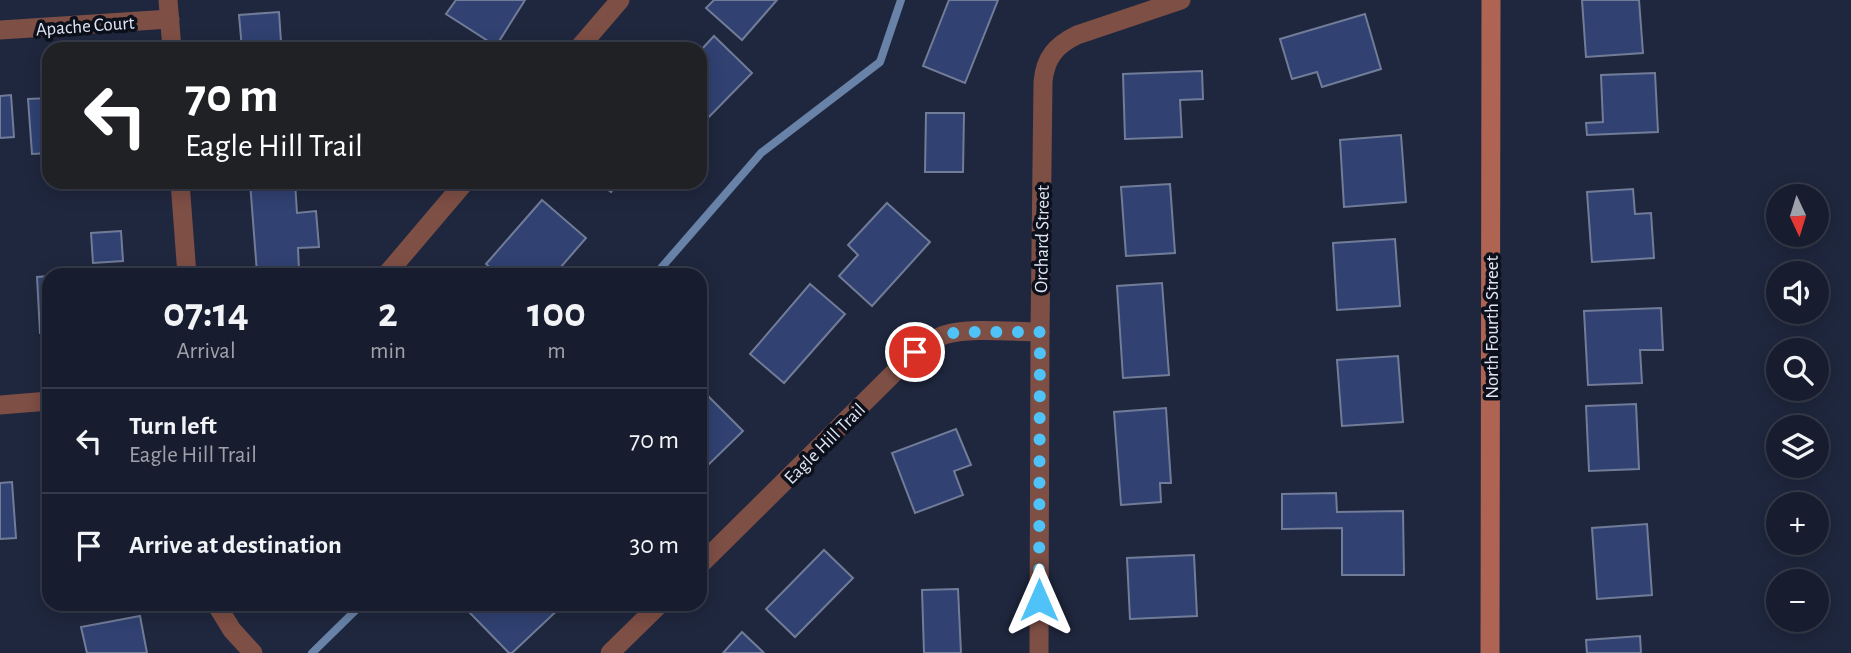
<!DOCTYPE html>
<meta charset="utf-8">
<style>
body{margin:0;font-family:"Alegreya Sans",sans-serif;background:#202636;color:#f1f3f6;height:100vh;display:flex;flex-direction:column;font-size:26px;white-space:nowrap}
*{box-sizing:border-box;margin:0}
p{font-size:23px;color:#9ea2aa}
.icon{flex:none;width:38px;height:38px;fill:none;stroke:currentColor;stroke-width:2;stroke-linecap:round;stroke-linejoin:round}
.map{position:relative;flex:1;overflow:hidden}
.details{position:absolute;left:42px;top:268px;width:665px;height:343px;display:flex;flex-direction:column;background:#171d2e;border-radius:21px;box-shadow:0 4px 18px #0003,0 0 0 2px #363b4a}
.details>*{flex:none}
.banner{position:absolute;left:42px;top:42px;width:665px;height:147px;border-radius:21px;box-shadow:0 4px 18px #0003,0 0 0 2px #363b4a;background:#202124;color:#fff;overflow:hidden}
.needle{width:46px;rotate:176deg}
.fabs{position:absolute;left:1766px;top:184px;display:grid;gap:14px}
.fabs a{display:grid;place-items:center;width:63px;height:63px;border-radius:50%;background:#171d2e;box-shadow:0 4px 18px #0003,0 0 0 2px #363b4a;font-size:35px}
.pin{position:absolute;display:grid;place-items:center;width:60px;height:60px;color:#fff;margin:-30px;border:4px solid #fff;border-radius:50%;box-shadow:0 2px 7px #0007}
.me{position:absolute;width:77px;margin:-38px;rotate:0deg;stroke-linejoin:round;filter:drop-shadow(0 0 5px #0008)}
.turn{display:flex;align-items:center;gap:24px;height:147px;padding:0 28px;font-size:32px}
.turn .icon{width:91px;height:91px;stroke-width:2.5}
.turn b{display:block;font-size:49px;line-height:60px}
.eta{display:flex;justify-content:space-evenly;align-items:center;height:119px;text-align:center}
.eta b{font-size:42px;font-weight:700;line-height:49px}
ul{padding:0;list-style:none}
li{display:flex;align-items:center;gap:21px;height:105px;padding:0 28px;border-top:2px solid #363b4a}
li div{flex:1}
li b{display:block;font-size:26px}
li em{font-style:normal}
.map>svg:first-child{display:block}
.lines{fill:none;stroke-linecap:round;stroke-linejoin:round}
.stream{stroke:#6882a8;stroke-width:8}
.building{fill:#304172;stroke:#717c98;stroke-width:2}
.minor{stroke:#7e4f45;stroke-width:19}
.secondary{stroke:#ae6353;stroke-width:19}
.route{stroke:#4fc3f7;stroke-width:12;stroke-dasharray:0 21.6}
.labels{text-anchor:middle;stroke-width:7;stroke-linejoin:round;paint-order:stroke}
.street-label{font-size:19px;fill:#dfe5f5;stroke:#0c101b}
</style>
<div class="map">
<svg width="1851" height="653" viewBox="0 0 1851 653">
<rect width="100%" height="100%" fill="#1f273e"/>
<g class="lines">
<g class="stream">
<polyline points="655,275 761,153 880,62 901,0"/>
<polyline points="312,653 362,604"/>
</g>
</g>
<g class="building">
<polygon points="456,0 525,0 496,46 446,14"/>
<polygon points="714,0 777,0 742,40 706,8"/>
<polygon points="949,0 998,0 965,83 923,66"/>
<polygon points="1582,0 1639,0 1643,53 1586,57"/>
<polygon points="279,12 281,42 300,41 301,49 242,49 239,15"/>
<polygon points="1365,14 1381,69 1322,87 1317,72 1292,79 1280,39"/>
<polygon points="714,36 752,73 700,126 700,51"/>
<polygon points="430,41 439,49 423,49"/>
<polygon points="1202,71 1203,99 1180,100 1182,137 1125,139 1123,74"/>
<polygon points="1655,73 1658,132 1587,135 1586,123 1603,122 1601,75"/>
<polygon points="11,95 14,137 0,138 0,96"/>
<polygon points="49,98 49,153 32,154 28,99"/>
<polygon points="926,113 964,113 963,172 925,172"/>
<polygon points="1401,135 1406,202 1344,207 1340,140"/>
<polygon points="250,182 295,182 297,213 316,211 319,247 298,248 299,270 257,273"/>
<polygon points="598,182 618,182 611,192"/>
<polygon points="1170,184 1175,253 1126,256 1121,187"/>
<polygon points="1633,189 1635,214 1651,213 1654,258 1592,262 1587,192"/>
<polygon points="542,200 586,238 554,275 499,275 486,264"/>
<polygon points="887,203 930,242 872,306 839,276 858,255 848,245"/>
<polygon points="121,231 123,261 93,263 91,233"/>
<polygon points="1395,239 1400,306 1337,310 1333,243"/>
<polygon points="49,276 49,332 40,333 37,277"/>
<polygon points="1162,283 1169,375 1123,378 1117,286"/>
<polygon points="810,284 845,314 784,383 750,354"/>
<polygon points="1661,308 1663,350 1640,350 1642,383 1588,385 1584,311"/>
<polygon points="1398,356 1403,422 1342,426 1337,360"/>
<polygon points="704,392 743,431 700,473 700,395"/>
<polygon points="1636,404 1639,469 1589,471 1586,406"/>
<polygon points="1166,408 1171,483 1160,483 1161,502 1121,505 1114,412"/>
<polygon points="956,429 971,465 954,471 963,495 915,513 892,453"/>
<polygon points="12,482 16,538 0,539 0,483"/>
<polygon points="1336,493 1337,512 1403,511 1404,575 1342,575 1342,528 1282,529 1282,494"/>
<polygon points="1647,524 1652,595 1597,599 1592,528"/>
<polygon points="824,550 853,578 795,637 766,609"/>
<polygon points="1194,555 1197,616 1130,619 1127,558"/>
<polygon points="958,589 961,653 924,653 922,590"/>
<polygon points="480,604 564,604 512,653 509,653 470,613"/>
<polygon points="140,616 147,653 87,653 81,627"/>
<polygon points="742,632 764,653 723,653"/>
<polygon points="1640,636 1641,653 1587,653 1586,640"/>
</g>
<g class="lines">
<g class="minor">
<polyline points="168,0 172,49"/>
<polyline points="0,30 170,19"/>
<polyline points="578,49 620,0"/>
<polyline points="180,182 187,275"/>
<polyline points="386,275 465,182"/>
<polyline points="0,405 49,401"/>
<path d="M 700,565 L 915,352 C 925,346 933,339 944,335 C 969,327 1013,332 1040,332"/>
<polyline points="216,604 232,630 253,653"/>
<polyline points="610,653 660,604"/>
<path d="M 1039,653 L 1040,332 L 1043,82 C 1045,58 1056,45 1077,35 L 1181,0"/>
</g>
<polyline class="secondary" points="1490,653 1491,0"/>
</g>
<g class="lines">
<polyline class="route" points="915,352 934,339 957,332 1040,332 1039,600"/>
</g>
<g class="labels">
<g class="street-label">
<text transform="translate(85 25) rotate(-4)" y="7">Apache Court</text>
<text transform="translate(1041 239) rotate(-89)" y="7">Orchard Street</text>
<text transform="translate(1491 327) rotate(-90)" y="7">North Fourth Street</text>
<text transform="translate(824 443) rotate(-45)" y="7">Eagle Hill Trail</text>
</g>
</g>
</svg>
<div class="fabs">
<a><svg class="needle" viewBox="-14 -14 28 28"><path d="M0-13l5 13h-10z" fill="#e53935"/><path d="M0 13l5-13h-10z" fill="#9ea2aa"/></svg></a>
<a><svg class="icon" aria-label="sound" viewBox="0 0 24 24"><path d="M4 9h4l5-4v14l-5-4H4zM17 9q2 3 0 6"/></svg></a>
<a><svg class="icon" aria-label="search" viewBox="0 0 24 24"><circle cx="10" cy="10" r="6"/><path d="M15 15l6 6"/></svg></a>
<a><svg class="icon" aria-label="layers" viewBox="0 0 24 24"><path d="M12 4l9 5-9 5-9-5zM3 14l9 5 9-5"/></svg></a>
<a>+</a>
<a>−</a>
</div>
<div class="pin" style="left:915px;top:352px;background:#d93025"><svg class="icon" aria-label="arrive" viewBox="0 0 24 24"><path d="M6 21V4h12l-3 4 3 4H6"/></svg></div>
<svg class="me" style="left:1039px;top:600px" viewBox="-20 -20 40 40"><path d="M0-17L14 15 0 8-14 15z" fill="#4fc3f7" stroke="#fff" stroke-width="4"/></svg>
<div class="banner">
<div class="turn"><svg class="icon" aria-label="left" viewBox="0 0 24 24"><path d="M17 20v-9H6M10 6l-5 5 5 5"/></svg><div><b>70 m</b>Eagle Hill Trail</div></div>
</div>
<section class="details">
<div class="eta">
<div><b>07:14</b><p>Arrival</p></div>
<div><b>2</b><p>min</p></div>
<div><b>100</b><p>m</p></div>
</div>
<ul>
<li><svg class="icon" aria-label="left" viewBox="0 0 24 24"><path d="M17 20v-9H6M10 6l-5 5 5 5"/></svg><div><b>Turn left</b><p>Eagle Hill Trail</p></div><em>70 m</em></li>
<li><svg class="icon" aria-label="arrive" viewBox="0 0 24 24"><path d="M6 21V4h12l-3 4 3 4H6"/></svg><div><b>Arrive at destination</b></div><em>30 m</em></li>
</ul>
</section>
</div>
